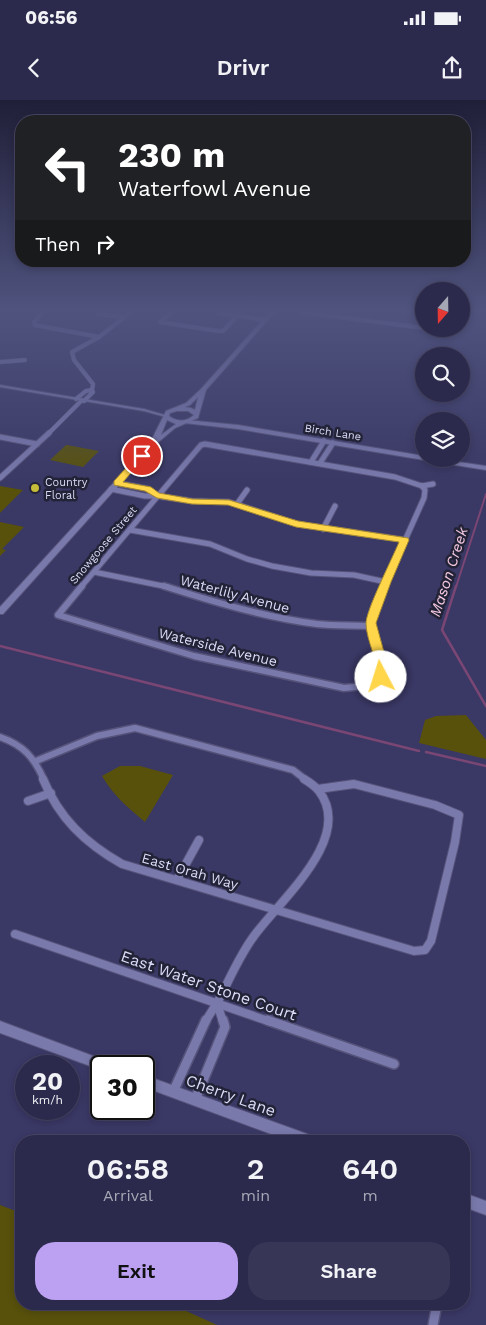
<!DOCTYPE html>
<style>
body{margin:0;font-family:"Work Sans",sans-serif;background:#383656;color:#f1f3f6;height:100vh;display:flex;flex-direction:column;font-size:19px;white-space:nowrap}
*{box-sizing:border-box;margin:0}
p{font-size:16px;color:#a6a7b5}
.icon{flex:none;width:28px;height:28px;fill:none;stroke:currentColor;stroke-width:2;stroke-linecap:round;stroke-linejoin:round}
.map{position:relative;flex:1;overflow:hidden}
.panel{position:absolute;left:15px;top:1035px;width:455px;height:175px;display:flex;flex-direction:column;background:#2c2a4c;border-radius:20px;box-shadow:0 2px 8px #0003,0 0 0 1px #484664}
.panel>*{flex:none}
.guide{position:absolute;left:15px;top:15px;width:456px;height:152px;border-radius:20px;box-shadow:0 2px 8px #0003,0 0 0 1px #484664;background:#202124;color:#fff;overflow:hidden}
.needle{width:32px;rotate:200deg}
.fabs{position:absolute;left:415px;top:182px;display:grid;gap:10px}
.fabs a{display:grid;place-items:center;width:55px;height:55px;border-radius:50%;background:#2c2a4c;box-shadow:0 2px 8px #0003,0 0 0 1px #484664;font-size:25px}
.speed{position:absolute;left:15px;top:955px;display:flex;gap:10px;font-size:25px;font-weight:700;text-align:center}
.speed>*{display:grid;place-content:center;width:65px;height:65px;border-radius:50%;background:#2c2a4c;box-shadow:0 2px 8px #0003,0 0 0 1px #484664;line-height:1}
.speed small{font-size:12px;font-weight:400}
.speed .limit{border:2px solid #111;border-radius:8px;background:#fff;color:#111}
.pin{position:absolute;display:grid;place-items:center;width:42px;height:42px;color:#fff;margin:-21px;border:2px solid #fff;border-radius:50%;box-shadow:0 1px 5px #0007}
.me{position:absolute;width:55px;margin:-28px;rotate:355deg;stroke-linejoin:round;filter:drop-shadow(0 0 4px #0008)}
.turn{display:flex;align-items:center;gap:18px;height:105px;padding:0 20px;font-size:22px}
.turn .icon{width:65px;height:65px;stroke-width:2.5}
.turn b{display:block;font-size:35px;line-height:42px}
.then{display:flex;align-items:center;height:48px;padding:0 20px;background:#0003;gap:10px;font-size:19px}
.eta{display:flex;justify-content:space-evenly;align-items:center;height:85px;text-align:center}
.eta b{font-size:30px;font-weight:600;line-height:35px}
.button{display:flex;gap:10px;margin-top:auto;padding:10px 20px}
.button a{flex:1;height:58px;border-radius:20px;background:#bca0f2;color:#111;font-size:20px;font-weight:600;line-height:58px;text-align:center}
.button a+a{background:#383656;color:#f1f3f6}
.status{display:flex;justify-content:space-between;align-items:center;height:35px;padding:0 25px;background:#2c2a4c;direction:ltr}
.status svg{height:14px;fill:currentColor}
header{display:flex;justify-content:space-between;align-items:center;height:65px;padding:0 20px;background:#2c2a4c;font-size:22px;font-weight:600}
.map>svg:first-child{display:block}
.green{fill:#58510c}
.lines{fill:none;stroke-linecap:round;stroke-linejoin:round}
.stream-far1{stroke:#7a4673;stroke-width:2}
.stream{stroke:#7a4673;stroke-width:2.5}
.minor-far4-casing{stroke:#56537a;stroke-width:5}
.minor-far3-casing{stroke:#56537a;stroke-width:7}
.minor-far2-casing{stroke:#56537a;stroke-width:9}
.minor-far1-casing{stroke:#56537a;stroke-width:10}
.minor-casing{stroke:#56537a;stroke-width:12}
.tertiary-casing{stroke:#56537a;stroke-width:2}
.secondary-casing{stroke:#56537a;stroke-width:2}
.minor-far4{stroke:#7979ac;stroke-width:4}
.minor-far3{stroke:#7979ac;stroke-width:5}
.minor-far2{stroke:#7979ac;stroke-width:6}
.minor-far1{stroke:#7979ac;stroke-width:8}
.minor{stroke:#7979ac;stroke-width:9}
.tertiary{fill:#7979ac;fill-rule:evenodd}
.secondary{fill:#7979ac;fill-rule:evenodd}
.route{fill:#ffd54a;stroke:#a68a30}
.poi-dot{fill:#c7bb3c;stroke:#232337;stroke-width:2}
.labels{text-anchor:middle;stroke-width:5;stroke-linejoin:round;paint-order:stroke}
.far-street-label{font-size:11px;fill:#dbdcf8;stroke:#232337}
.far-poi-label{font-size:11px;fill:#dbdcf8;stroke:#232337;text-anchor:start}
.street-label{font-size:14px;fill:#dbdcf8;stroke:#232337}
.water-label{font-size:15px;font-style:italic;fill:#f5c9e1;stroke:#232337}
.near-street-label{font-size:16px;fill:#dbdcf8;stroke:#232337}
</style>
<div class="status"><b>06:56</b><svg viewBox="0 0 49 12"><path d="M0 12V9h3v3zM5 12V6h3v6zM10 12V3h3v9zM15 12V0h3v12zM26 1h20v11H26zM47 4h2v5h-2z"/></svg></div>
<header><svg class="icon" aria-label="back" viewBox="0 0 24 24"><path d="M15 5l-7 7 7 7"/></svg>Drivr<svg class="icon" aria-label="share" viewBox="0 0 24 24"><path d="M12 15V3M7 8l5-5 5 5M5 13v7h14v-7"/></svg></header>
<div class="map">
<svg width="486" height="1225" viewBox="0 0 486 1225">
<rect width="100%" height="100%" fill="#3a3865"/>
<g class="green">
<polygon points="66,345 67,345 99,351 83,367 50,360"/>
<polygon points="0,386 23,390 0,413"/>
<polygon points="0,422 24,427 2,449 6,450 0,456"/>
<polygon points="466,615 486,640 486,659 419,643 425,620 436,616"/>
<path d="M 120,666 L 140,666 L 173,675 L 145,722 C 128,708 113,695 102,676 Z"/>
<polygon points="0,1105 21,1113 21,1204 171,1204 217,1225 0,1225"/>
</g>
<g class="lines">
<polyline class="stream-far1" points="456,487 486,394"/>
<g class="stream">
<polyline points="456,486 442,530 486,606"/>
<polyline points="0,546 419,651"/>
<polyline points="426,652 486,666"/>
</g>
<defs>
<g id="minor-far4">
<polyline points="43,212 34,222 35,225 99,237"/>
<polyline points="172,212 160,222 218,231 223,231 241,212"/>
<polyline points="300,212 424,228"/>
<polyline points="217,213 266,220"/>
<polyline points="98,214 124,217"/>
<polyline points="427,229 445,231"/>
<polyline points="0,262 25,260"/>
<polyline points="92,290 93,284 74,260 72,252 99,237 131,212"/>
<polyline points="76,299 86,291 92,290 93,292 84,301"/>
<polyline points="48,334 82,300"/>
</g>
<g id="minor-far3">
<polyline points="0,337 37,344"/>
<polyline points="311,362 324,341"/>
<polyline points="320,363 333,343"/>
<polyline points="0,378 49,333"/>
<polyline points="422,386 433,384"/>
<polyline points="111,389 145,396 157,396 148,389 117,383"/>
<polyline points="157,396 192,401 229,402 297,424 405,440"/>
<polyline points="237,404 247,390"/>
<polyline points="323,429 335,406"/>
<polyline points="130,430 210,444 247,459 272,466 311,473 354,475 386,482"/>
<polyline points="94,472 168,487"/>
<polyline points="81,487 201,345 205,344 395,377 422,386"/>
<polyline points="384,487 424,398 425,390 422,386"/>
</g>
<g id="minor-far2">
<polyline points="82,486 58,515 194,556 344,588 375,585"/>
<path d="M 164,486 C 214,502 264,517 317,524 C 335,526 353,525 371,526"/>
<path d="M 375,585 C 389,560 373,548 371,524 C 370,512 380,497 384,486"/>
<polyline points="375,585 387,592"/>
<path d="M 0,637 C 23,645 34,657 44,680"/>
<polyline points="36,661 97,636 135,628 293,670 306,680"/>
</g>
<g id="minor-far1">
<path d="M 43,679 C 59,718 85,743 122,764 L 414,851 L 425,850 L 431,841 L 455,742 L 459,715 L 435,705 L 354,684 L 318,689"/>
<polyline points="28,701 51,693"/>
<polyline points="177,780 199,740"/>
<polyline points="15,834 271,922"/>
<path d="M 217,903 C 229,881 239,856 254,836 C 279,801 355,738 319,691 C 315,686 309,682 304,679"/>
<polyline points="205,922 217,903 223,922"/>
</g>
<g id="minor">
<polyline points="267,920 394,964"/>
<polyline points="173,992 206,920"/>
<polyline points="195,1000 225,927 223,920"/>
<polyline points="433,1225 437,1204"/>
</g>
<g id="tertiary">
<polygon points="0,285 144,309 168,316 166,317 144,311 0,287"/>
<polygon points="186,320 238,325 424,356 424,359 426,359 424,360 238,329 184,323 183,322"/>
<polygon points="428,359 438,359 486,366 486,370 430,361"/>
</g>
<g id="secondary">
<path d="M 270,212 L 275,212 L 206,290 L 198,318 L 175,328 L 155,345 L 3,514 L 0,514 L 0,507 L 150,343 L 166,311 L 186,303 L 201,289 ZM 198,297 L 195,310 L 191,308 L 185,307 L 190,305 ZM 177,311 L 188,311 L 194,315 C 187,322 177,322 169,316 L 170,313 ZM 167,320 L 176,324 L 161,335 Z"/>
<polygon points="0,921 109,962 111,966 101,966 101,970 0,933"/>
<polygon points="144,975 307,1034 312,1036 314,1041 290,1041 144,987"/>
<polygon points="464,1093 486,1101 486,1115 464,1107"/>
</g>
</defs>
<use href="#minor-far4" class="minor-far4-casing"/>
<use href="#minor-far3" class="minor-far3-casing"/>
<use href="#minor-far2" class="minor-far2-casing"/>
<use href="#minor-far1" class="minor-far1-casing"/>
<use href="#minor" class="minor-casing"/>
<use href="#tertiary" class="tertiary-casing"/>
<use href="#secondary" class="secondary-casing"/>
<use href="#minor-far4" class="minor-far4"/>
<use href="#minor-far3" class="minor-far3"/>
<use href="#minor-far2" class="minor-far2"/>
<use href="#minor-far1" class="minor-far1"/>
<use href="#minor" class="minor"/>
<use href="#tertiary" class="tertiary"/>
<use href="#secondary" class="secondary"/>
</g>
<linearGradient id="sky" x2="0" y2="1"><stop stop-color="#201f38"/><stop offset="0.55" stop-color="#4f537e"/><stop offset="1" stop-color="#4f537e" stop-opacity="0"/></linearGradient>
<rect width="486" height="383" fill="url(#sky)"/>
<path class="route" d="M 142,353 L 146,356 L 123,382 L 151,387 L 159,393 L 192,399 L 229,400 L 298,421 L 408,438 L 409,440 L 391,482 L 376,523 L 387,563 L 385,580 L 381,581 L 376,577 C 377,555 367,543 366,524 C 365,512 393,457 399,442 L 296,427 L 228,405 L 192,404 L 157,398 L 145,391 L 114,385 L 114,381 L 139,354 Z"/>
<circle class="poi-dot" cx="35" cy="388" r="5"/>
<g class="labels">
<g class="far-street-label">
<text transform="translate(333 332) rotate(9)" y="4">Birch Lane</text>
<text transform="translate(103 445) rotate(-50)" y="4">Snowgoose Street</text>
</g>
<g class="far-poi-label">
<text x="45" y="386">Country<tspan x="45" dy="13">Floral</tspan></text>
</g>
<g class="street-label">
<text transform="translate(235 494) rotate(15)" y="5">Waterlily Avenue</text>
<text transform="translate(218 547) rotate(14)" y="5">Waterside Avenue</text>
<text transform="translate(190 771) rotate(16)" y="5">East Orah Way</text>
</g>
<g class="water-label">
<text transform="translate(449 472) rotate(-72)" y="5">Mason Creek</text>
</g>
<g class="near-street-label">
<text transform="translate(209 885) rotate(19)" y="6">East Water Stone Court</text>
<text transform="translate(231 995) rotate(20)" y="6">Cherry Lane</text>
</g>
</g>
</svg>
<div class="fabs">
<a><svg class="needle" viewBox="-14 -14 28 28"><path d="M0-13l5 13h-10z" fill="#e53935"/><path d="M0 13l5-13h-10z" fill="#a6a7b5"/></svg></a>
<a><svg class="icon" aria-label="search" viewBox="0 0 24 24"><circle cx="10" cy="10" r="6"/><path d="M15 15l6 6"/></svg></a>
<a><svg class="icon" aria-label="layers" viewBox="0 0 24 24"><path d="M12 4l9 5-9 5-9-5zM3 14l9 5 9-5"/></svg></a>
</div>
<div class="speed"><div>20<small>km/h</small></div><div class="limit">30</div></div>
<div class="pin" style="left:142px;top:356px;background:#d93025"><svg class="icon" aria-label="arrive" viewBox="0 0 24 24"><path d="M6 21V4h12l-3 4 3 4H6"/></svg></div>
<svg class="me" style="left:381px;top:577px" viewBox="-20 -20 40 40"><circle r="19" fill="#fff"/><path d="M0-13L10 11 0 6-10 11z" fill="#ffd54a"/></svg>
<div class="guide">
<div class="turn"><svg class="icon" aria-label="left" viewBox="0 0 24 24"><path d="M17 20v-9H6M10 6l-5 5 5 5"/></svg><div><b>230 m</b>Waterfowl Avenue</div></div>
<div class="then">Then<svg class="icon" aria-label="right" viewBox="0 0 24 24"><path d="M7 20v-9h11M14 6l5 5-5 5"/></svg></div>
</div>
<section class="panel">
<div class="eta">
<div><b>06:58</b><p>Arrival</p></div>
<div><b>2</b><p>min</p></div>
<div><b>640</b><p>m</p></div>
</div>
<div class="button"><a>Exit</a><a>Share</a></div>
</section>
</div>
